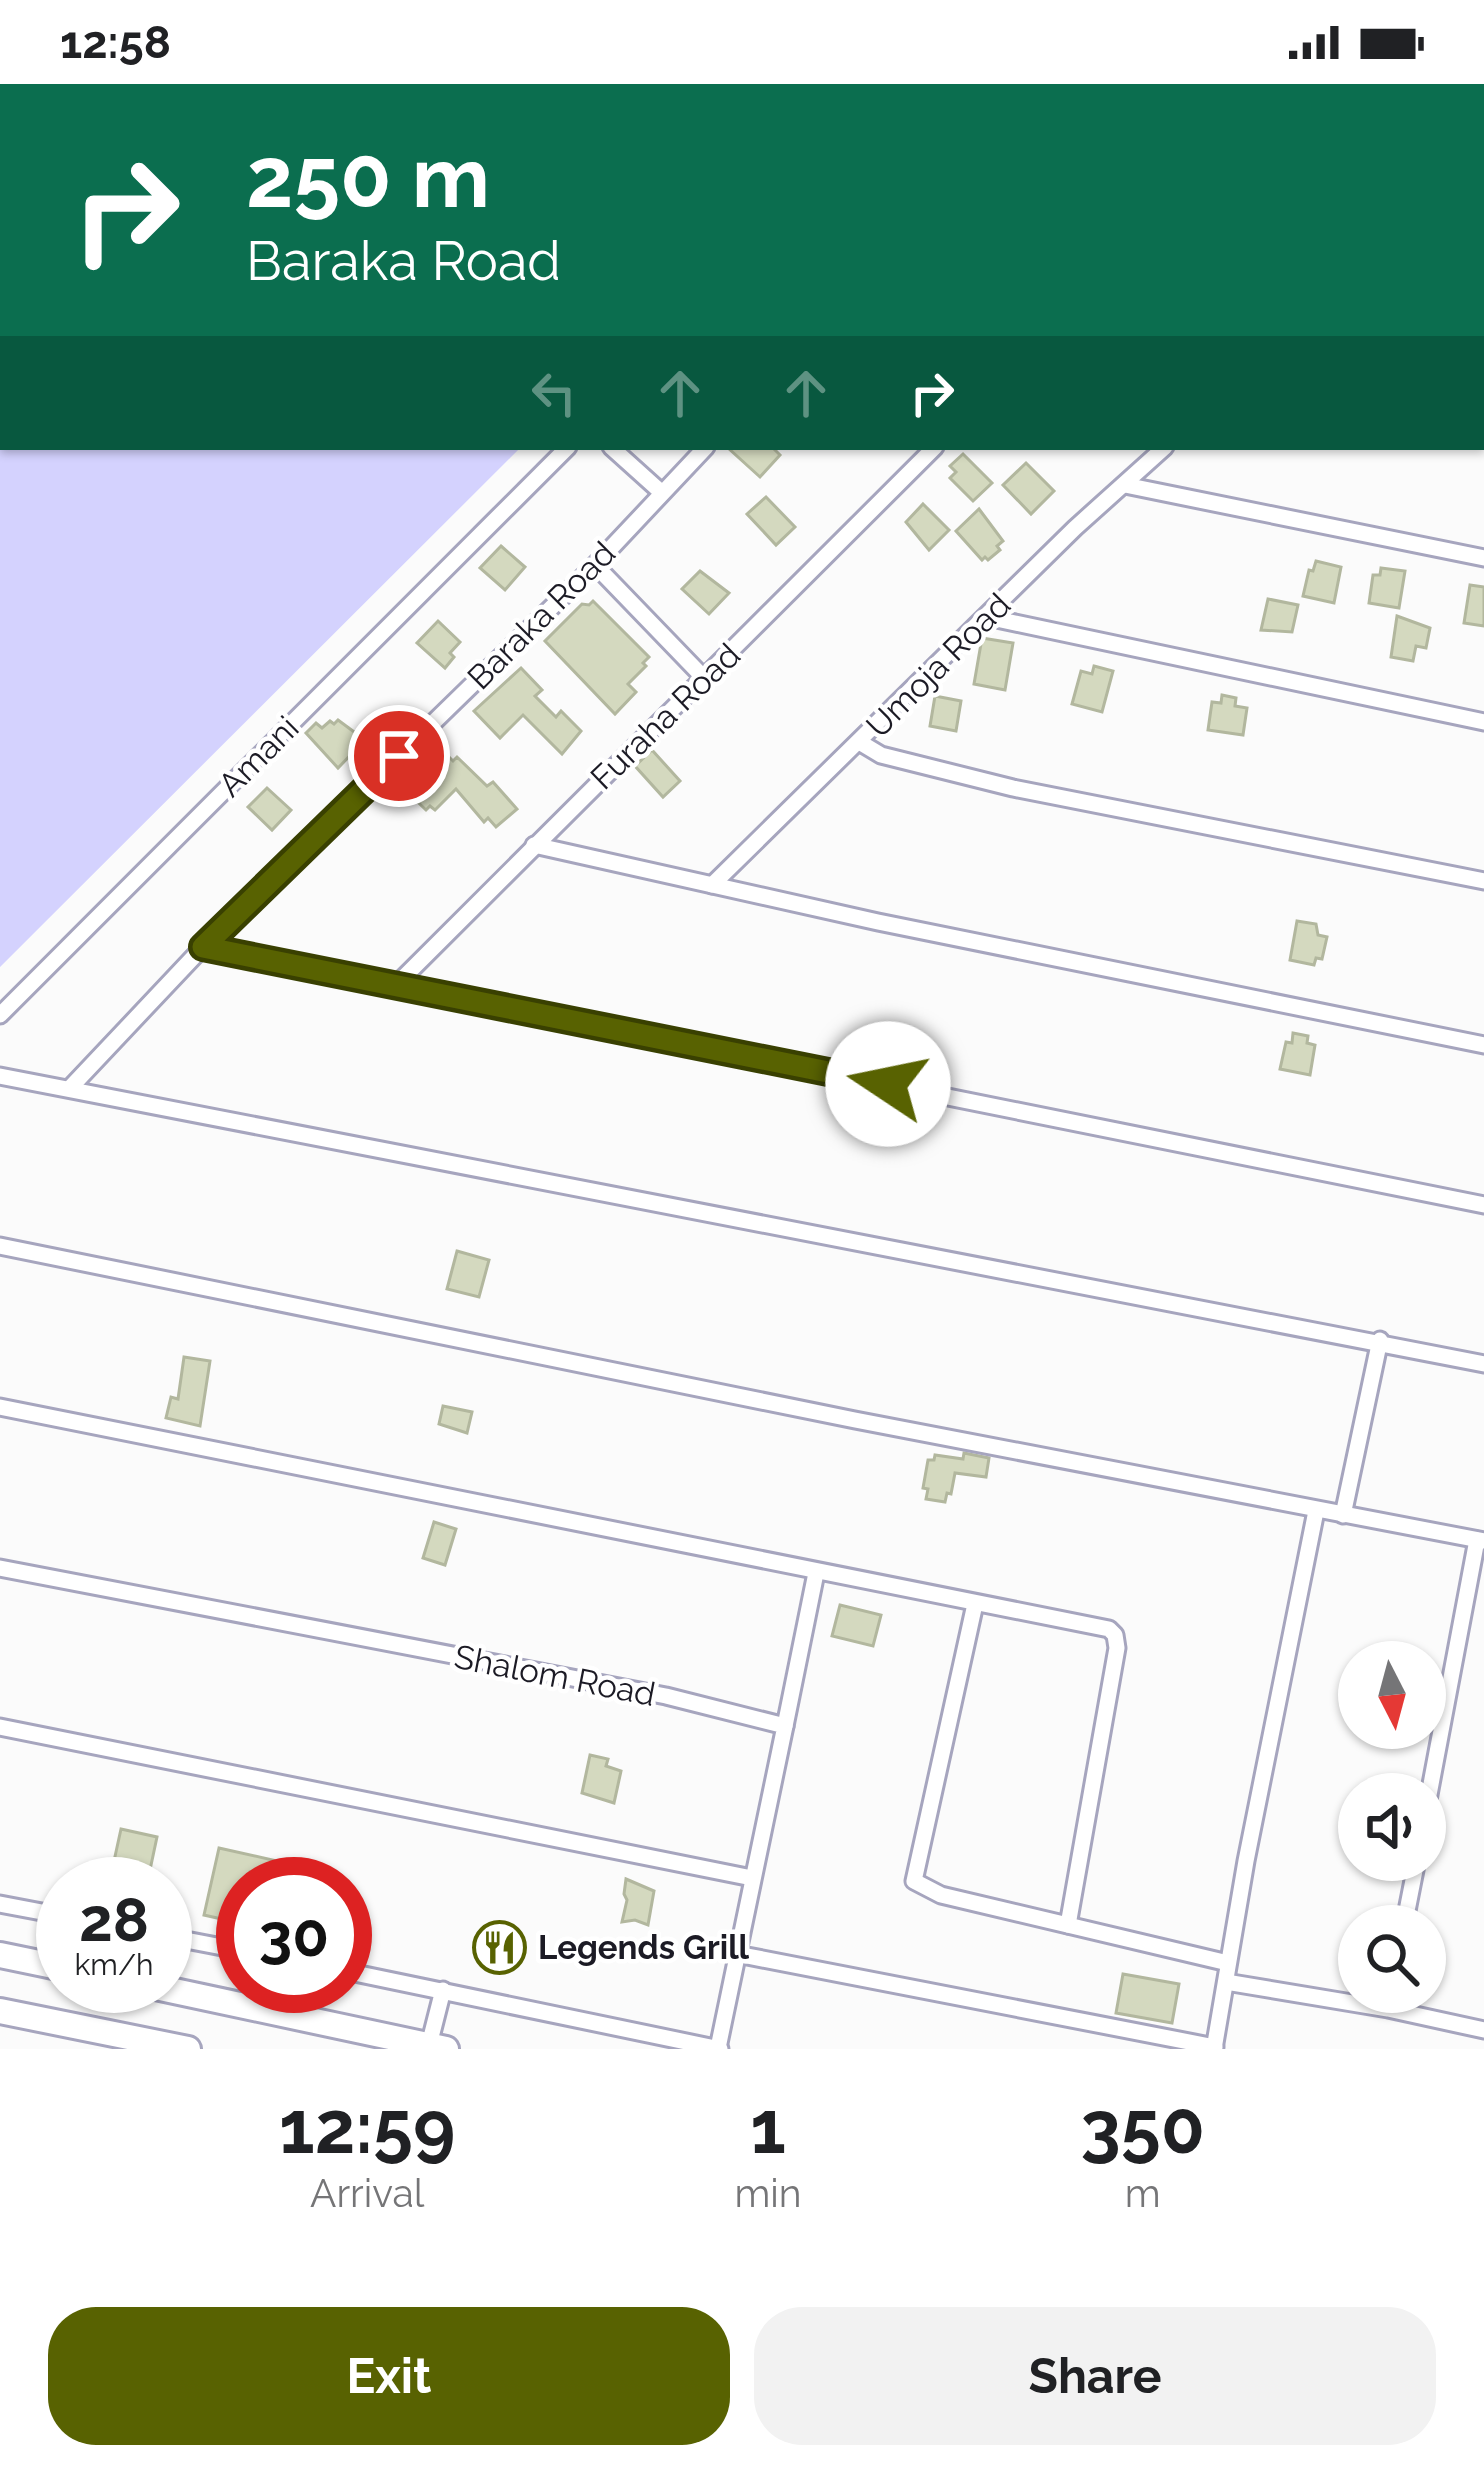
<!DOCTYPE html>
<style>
body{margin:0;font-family:Raleway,sans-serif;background:#f2f2f2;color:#202124;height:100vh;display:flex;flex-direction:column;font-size:45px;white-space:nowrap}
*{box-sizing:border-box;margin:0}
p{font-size:39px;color:#757577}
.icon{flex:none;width:66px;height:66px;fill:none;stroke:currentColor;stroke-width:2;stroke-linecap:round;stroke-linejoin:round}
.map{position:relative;height:1965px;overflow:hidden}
.panel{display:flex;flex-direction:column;background:#fff;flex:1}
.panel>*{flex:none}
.guide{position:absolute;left:0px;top:0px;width:1485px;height:366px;box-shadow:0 3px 9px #0004;background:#0b6e4f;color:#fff;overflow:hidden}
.needle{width:78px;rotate:174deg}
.buttons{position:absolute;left:1338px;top:1557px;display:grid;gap:24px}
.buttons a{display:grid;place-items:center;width:108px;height:108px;border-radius:50%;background:#fff;box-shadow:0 3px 9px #0004;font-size:60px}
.speed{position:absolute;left:36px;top:1773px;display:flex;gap:24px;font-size:60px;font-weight:700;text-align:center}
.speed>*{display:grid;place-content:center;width:156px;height:156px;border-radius:50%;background:#fff;box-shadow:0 3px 9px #0004;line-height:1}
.speed small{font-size:30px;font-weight:400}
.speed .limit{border:18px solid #d22;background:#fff;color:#111}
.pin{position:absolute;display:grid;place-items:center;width:102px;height:102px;color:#fff;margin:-51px;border:6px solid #fff;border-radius:50%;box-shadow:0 3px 12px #0007}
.me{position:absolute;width:132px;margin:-66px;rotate:281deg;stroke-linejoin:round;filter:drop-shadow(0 0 9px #0008)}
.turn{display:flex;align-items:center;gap:42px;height:252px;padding:0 48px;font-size:54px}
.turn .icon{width:156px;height:156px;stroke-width:2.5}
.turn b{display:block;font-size:84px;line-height:102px}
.lanes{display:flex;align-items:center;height:114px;padding:0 48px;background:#0003;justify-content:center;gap:60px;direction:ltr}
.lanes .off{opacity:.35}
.eta{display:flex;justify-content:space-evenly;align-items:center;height:204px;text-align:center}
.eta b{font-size:72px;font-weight:700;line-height:84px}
.button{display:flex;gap:24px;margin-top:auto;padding:24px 48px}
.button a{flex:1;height:138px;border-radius:48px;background:#586201;color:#fff;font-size:48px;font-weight:700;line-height:138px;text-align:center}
.button a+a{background:#f2f2f2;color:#202124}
.status{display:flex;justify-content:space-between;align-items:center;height:84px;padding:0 60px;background:#fff;direction:ltr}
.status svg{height:33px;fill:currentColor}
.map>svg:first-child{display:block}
.green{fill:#d4d2fe}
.building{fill:#d4d9bf;stroke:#b2b79e;stroke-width:3}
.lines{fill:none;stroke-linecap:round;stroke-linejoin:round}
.minor-casing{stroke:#a6a5be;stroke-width:21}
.primary-casing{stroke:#a6a5be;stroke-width:30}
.minor{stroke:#fff;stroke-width:15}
.primary{stroke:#fff;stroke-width:24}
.route-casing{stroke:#394001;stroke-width:30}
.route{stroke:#586201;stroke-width:21}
.labels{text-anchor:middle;stroke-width:9;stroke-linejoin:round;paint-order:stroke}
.street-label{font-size:33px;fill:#1c1b25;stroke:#fff}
.poi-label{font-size:33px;font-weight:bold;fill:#1c1b25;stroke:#fff;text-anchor:start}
</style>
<div class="status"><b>12:58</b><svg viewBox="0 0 49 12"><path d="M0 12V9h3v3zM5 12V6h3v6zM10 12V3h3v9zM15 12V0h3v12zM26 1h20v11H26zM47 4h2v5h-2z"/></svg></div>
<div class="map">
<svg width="1484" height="1965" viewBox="0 0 1484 1965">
<rect width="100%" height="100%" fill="#fbfbfb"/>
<polygon class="green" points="0,0 884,0 3,3 3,363 521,363 0,883"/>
<g class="building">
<polygon points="727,363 772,363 780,371 760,393"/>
<polygon points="963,370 992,399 973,417 950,394 956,388 950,382"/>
<polygon points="1026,379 1054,407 1031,430 1003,401"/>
<polygon points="766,413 795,443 776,461 747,430"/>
<polygon points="923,420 949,446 929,466 906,438"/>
<polygon points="979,425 1003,457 997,462 1000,466 988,476 985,473 982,476 956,447"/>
<polygon points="501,462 525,483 505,506 480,484"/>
<polygon points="1316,477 1341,483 1334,519 1303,512 1309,486 1313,487"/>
<polygon points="1381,484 1405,487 1399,524 1369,519 1373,491 1380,491"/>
<polygon points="700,487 729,509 709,530 682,505"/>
<polygon points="1470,501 1484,503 1484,542 1464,539"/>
<polygon points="1268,515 1298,521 1292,548 1261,546"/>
<polygon points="593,517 649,573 643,579 646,582 628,600 636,608 615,630 545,557 582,520 589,521"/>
<polygon points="1397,532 1430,544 1426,564 1416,562 1413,577 1391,573"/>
<polygon points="438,537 460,558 450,569 454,573 445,584 417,559"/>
<polygon points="982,554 1013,559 1005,606 974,600"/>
<polygon points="1094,582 1113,587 1102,628 1072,620 1081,587 1092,590"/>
<polygon points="521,584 542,606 535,612 556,633 561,627 581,647 562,670 523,631 500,654 474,627"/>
<polygon points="1222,611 1236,614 1235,622 1247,624 1243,651 1208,646 1212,618 1221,619"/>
<polygon points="935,612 961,617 956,647 930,642"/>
<polygon points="338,636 365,656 338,684 306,649 316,639 322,644 330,637 334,640"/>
<polygon points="652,666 680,697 663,713 635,682"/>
<polygon points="449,673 453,677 457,673 487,702 493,698 517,725 496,743 488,734 484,738 456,705 435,726 430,722 426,726 401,702 411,692 417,698"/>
<polygon points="267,704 291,726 272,746 248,723"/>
<polygon points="1297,837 1316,840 1318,851 1327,853 1322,875 1316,874 1314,881 1290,876"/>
<polygon points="1293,949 1308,952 1307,959 1315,961 1310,991 1280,985 1286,958 1292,959"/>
<polygon points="457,1167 489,1176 479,1213 447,1205"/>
<polygon points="184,1273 210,1277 200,1342 166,1334 171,1313 178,1315"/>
<polygon points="443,1322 472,1328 467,1349 439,1340"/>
<polygon points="964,1369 989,1374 986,1393 955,1389 951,1410 947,1409 945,1418 926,1415 928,1405 923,1404 928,1376 934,1376 935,1371 963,1375"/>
<polygon points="434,1438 456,1445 445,1481 423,1474"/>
<polygon points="840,1521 881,1531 873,1562 832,1552"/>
<polygon points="590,1671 608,1675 606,1682 621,1687 614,1719 582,1709"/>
<polygon points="121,1745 157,1753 147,1800 109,1800"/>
<polygon points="219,1764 286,1779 281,1797 250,1788 247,1800 243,1800 239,1839 204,1831"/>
<polygon points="626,1795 654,1807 648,1841 635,1836 622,1838 627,1816 624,1810"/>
<polygon points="1123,1890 1179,1900 1172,1939 1116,1929"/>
</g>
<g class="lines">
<defs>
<g id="minor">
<polyline points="441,3 448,0"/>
<polyline points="932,3 935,0"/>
<polyline points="1069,3 1072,0"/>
<polyline points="1291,3 1294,0"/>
<polyline points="1482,41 1484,39"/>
<polyline points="0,135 3,135"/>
<polyline points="1482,311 1484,312"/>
<polyline points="611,363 661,408"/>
<polyline points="1125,401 1484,474"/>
<polyline points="595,481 704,594"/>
<polyline points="987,533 1484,638"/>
<polyline points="861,659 881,671 1013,704 1484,797"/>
<polyline points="534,761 878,838 1484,961"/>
<polyline points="712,801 1075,444 1165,363"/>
<polyline points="203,863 1484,1121"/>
<polyline points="396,901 935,363"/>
<polyline points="0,931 568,363"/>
<polyline points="0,992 1484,1280"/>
<polyline points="70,1004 203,863 595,481 706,363"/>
<polyline points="0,1162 855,1336 1484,1457"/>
<polyline points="0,1323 1109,1545 1115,1551 1117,1564 1068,1841"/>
<polyline points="1343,1431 1380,1256"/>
<polyline points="0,1484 666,1612 785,1642 718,1964"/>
<polyline points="975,1520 914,1797 941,1811 1228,1879"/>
<polyline points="785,1642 816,1489"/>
<polyline points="0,1643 752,1794"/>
<polyline points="1425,1732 1477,1456"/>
<polyline points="0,1820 63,1832"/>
<polyline points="1404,1842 1417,1776"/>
<polyline points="165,1852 243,1867"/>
<polyline points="737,1870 1215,1963"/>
<polyline points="345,1887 720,1965"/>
<polyline points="1226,1898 1388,1925 1484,1946"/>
<polyline points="429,1961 443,1906"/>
<polyline points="1214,1965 1246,1777 1316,1427"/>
</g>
<g id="primary">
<polyline points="0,1871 63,1884"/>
<polyline points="151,1902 446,1965"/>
<polyline points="0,1927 188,1965"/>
</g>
</defs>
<use href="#minor" class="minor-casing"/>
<use href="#primary" class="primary-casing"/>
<use href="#minor" class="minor"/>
<use href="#primary" class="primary"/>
</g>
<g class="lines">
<defs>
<polyline id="route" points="399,672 203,863 888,1000"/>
</defs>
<use href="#route" class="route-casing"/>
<use href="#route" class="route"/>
</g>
<defs>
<symbol id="restaurant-ring" viewBox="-11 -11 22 22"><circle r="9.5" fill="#fff" stroke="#586201" stroke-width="1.5"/><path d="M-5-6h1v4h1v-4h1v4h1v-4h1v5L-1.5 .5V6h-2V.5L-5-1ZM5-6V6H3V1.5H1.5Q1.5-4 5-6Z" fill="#586201"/></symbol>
</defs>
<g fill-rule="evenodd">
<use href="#restaurant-ring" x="470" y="1834" width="59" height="59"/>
</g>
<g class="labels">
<g class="street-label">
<text transform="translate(541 531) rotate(-45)" y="12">Baraka Road</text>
<text transform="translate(938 581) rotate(-45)" y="12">Umoja Road</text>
<text transform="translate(665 632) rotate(-44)" y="12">Furaha Road</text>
<text transform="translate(258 672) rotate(-45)" y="12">Amani</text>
<text transform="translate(555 1591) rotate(11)" y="12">Shalom Road</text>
</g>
<g class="poi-label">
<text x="538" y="1875">Legends Grill</text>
</g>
</g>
</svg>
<div class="buttons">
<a><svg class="needle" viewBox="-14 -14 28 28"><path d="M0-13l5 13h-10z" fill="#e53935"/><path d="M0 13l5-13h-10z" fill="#757577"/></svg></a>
<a><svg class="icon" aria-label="sound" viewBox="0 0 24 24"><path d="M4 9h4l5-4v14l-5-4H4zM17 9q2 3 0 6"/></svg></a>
<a><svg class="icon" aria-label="search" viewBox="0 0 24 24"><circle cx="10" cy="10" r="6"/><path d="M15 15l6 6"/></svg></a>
</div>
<div class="speed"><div>28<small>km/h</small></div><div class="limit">30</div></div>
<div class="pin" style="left:399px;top:672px;background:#d93025"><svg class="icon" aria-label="arrive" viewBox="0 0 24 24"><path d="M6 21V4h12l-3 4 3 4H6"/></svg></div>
<svg class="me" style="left:888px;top:1000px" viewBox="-20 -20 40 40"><circle r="19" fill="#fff"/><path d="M0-13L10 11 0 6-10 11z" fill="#586201"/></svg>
<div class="guide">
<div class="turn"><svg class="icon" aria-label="right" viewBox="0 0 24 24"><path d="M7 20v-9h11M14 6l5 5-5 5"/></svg><div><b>250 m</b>Baraka Road</div></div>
<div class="lanes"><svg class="icon off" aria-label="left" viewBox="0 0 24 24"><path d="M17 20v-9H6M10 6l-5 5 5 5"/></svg><svg class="icon off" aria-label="ahead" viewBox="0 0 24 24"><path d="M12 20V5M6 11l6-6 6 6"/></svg><svg class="icon off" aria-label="ahead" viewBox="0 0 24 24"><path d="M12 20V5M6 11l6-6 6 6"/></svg><svg class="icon" aria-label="right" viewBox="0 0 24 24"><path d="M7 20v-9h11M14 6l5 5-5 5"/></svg></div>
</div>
</div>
<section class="panel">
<div class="eta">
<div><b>12:59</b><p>Arrival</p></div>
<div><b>1</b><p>min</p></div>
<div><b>350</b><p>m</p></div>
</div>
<div class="button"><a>Exit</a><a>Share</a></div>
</section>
